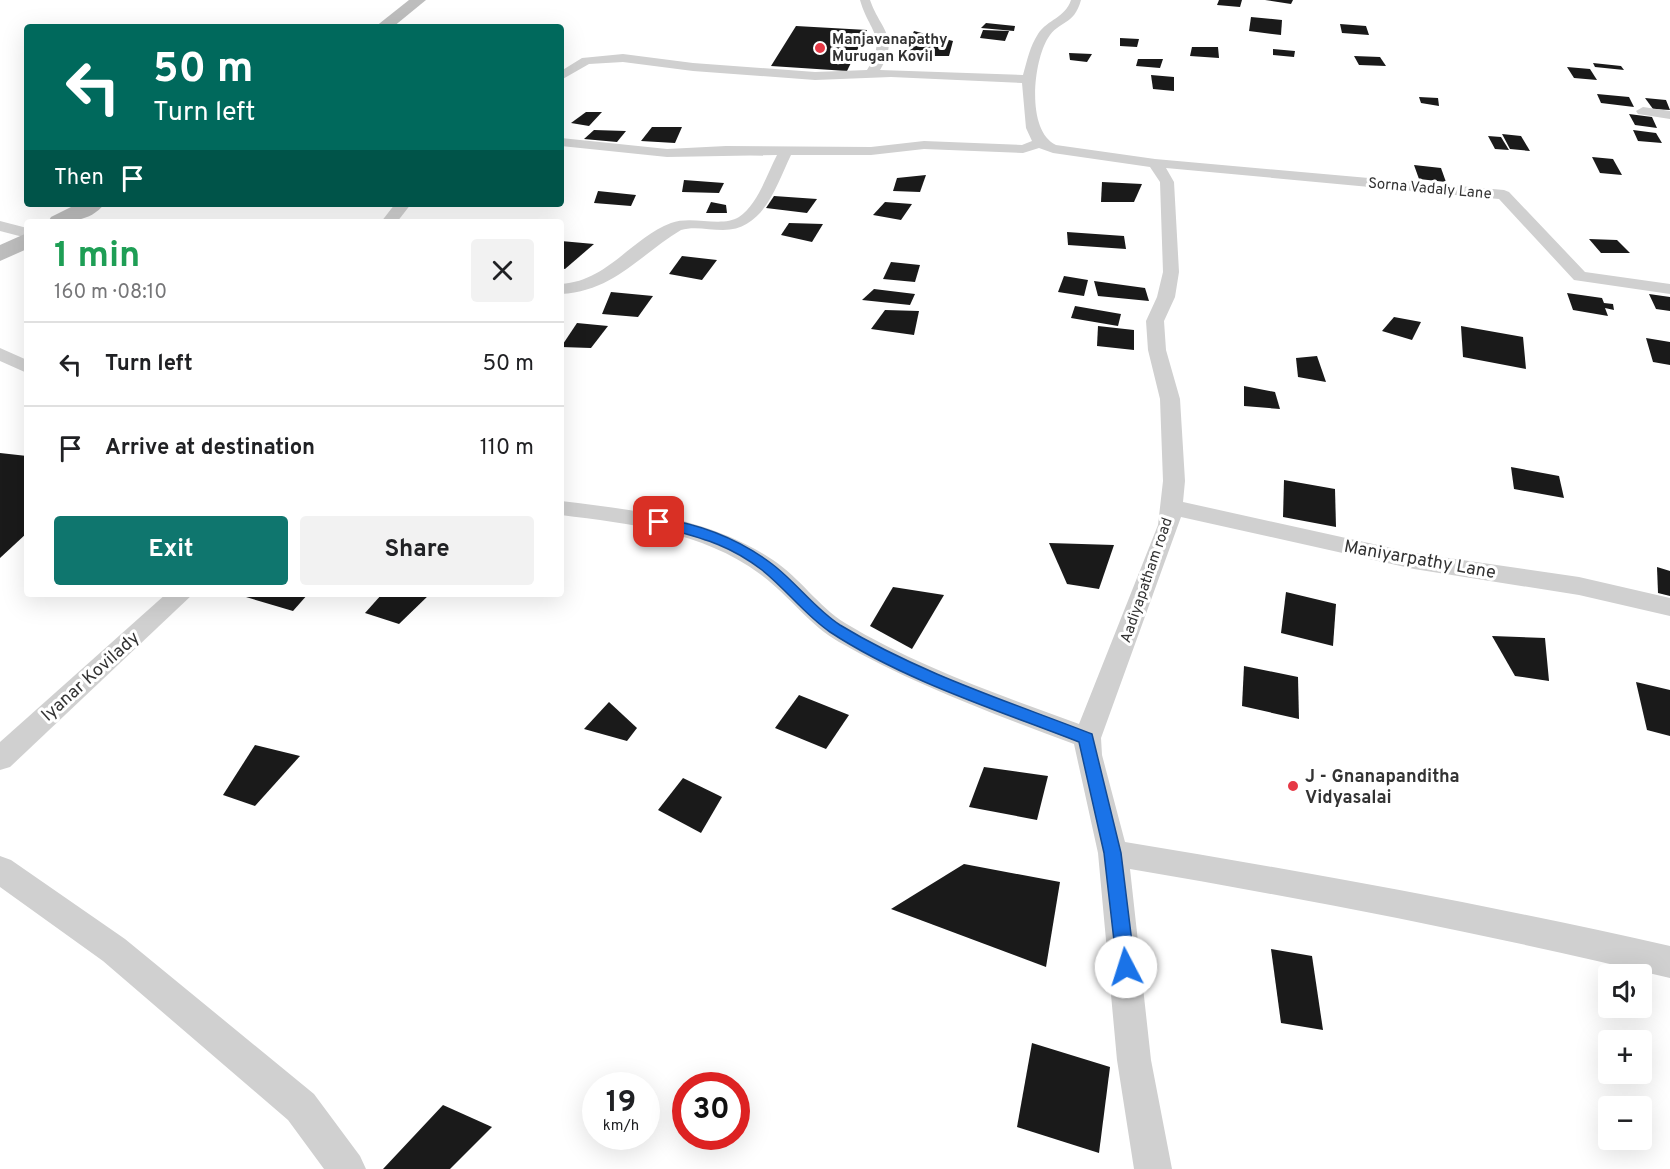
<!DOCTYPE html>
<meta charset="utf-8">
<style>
body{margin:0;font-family:Overpass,sans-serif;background:#f2f2f2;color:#202124;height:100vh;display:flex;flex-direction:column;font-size:22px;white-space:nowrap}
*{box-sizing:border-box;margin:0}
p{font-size:20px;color:#757577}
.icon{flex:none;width:33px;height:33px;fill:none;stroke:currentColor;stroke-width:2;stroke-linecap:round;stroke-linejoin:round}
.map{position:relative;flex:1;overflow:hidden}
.side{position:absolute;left:24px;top:219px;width:540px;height:378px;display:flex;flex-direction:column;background:#fff;border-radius:6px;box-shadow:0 6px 24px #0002}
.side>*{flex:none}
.guide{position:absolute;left:24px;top:24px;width:540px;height:183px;border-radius:6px;box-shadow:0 6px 24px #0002;background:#00695c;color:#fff;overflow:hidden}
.tools{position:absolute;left:1598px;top:964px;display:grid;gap:12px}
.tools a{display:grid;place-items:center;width:54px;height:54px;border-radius:6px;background:#fff;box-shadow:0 6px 24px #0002;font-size:30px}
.speed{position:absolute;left:582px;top:1072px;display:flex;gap:12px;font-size:30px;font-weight:700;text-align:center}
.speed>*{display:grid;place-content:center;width:78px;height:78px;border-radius:50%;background:#fff;box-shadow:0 6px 24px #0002;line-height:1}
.speed small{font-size:15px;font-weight:400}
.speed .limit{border:9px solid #d22;background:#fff;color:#111}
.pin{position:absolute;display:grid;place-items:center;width:51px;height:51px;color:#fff;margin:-26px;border-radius:12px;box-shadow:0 3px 9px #0006}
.me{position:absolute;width:66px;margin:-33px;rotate:355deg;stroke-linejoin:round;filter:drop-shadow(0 0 4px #0008)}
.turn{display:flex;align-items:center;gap:21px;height:126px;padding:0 30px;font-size:27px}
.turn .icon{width:78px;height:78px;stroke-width:2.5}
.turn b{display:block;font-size:42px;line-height:51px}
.then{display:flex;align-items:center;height:57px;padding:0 30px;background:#0003;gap:12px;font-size:22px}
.round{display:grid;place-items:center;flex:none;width:63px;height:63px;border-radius:6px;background:#f2f2f2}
.headline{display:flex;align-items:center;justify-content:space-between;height:102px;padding:0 30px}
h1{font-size:36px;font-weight:700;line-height:45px;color:#1e9e55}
.primary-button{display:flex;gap:12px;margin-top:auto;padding:12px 30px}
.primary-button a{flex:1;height:69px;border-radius:6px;background:#0f766e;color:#fff;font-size:24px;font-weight:700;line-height:69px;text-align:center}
.primary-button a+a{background:#f2f2f2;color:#202124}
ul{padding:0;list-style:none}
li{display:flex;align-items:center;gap:18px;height:84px;padding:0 30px;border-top:2px solid #e0e0e0}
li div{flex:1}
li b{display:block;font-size:22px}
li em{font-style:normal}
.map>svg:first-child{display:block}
.building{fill:#1a1a1a}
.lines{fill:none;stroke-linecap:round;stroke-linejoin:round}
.street{fill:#d0d0d0;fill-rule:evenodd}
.secondary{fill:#bdbdbd;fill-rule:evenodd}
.route{fill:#1a73e8;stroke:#114b97;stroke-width:1.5}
.poi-dot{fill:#e63946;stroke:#fff;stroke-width:2}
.labels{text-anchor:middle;stroke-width:6;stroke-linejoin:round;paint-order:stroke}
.far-poi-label{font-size:15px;font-weight:bold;fill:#333;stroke:#fff;text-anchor:start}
.far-street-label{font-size:15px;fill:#333;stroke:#fff}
.street-label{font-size:18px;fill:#333;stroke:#fff}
.poi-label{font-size:18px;font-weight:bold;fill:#333;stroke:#fff;text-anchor:start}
</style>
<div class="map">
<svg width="1670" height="1169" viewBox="0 0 1670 1169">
<rect width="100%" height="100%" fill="#fff"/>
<g class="building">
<polygon points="1219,0 1242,0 1240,7 1217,5"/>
<polygon points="1265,0 1293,0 1291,4"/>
<polygon points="1251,17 1282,20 1281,35 1249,31"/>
<polygon points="986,23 1015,26 1014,31 981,28"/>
<polygon points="1340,24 1366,26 1369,35 1342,33"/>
<polygon points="796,26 867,30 847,71 771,66"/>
<polygon points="983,30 1009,31 1005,41 980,38"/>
<polygon points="914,31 953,41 949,56 903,56"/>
<polygon points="1120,38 1139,39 1137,47 1120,46"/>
<polygon points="1192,47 1218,47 1219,58 1190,56"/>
<polygon points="1273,49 1295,51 1294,57 1273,55"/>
<polygon points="1069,53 1092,54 1087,62 1070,60"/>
<polygon points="1354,56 1380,57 1386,66 1359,65"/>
<polygon points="1138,59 1163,59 1160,68 1136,66"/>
<polygon points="1593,63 1621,66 1624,70 1595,67"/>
<polygon points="1567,67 1590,69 1597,80 1574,78"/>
<polygon points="1151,75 1174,77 1174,91 1153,89"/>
<polygon points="1597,94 1629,97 1634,107 1601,103"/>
<polygon points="1419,97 1438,98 1439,106 1421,103"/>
<polygon points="1645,98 1666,100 1670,110 1653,109"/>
<polygon points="586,112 602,112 589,126 571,123"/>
<polygon points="1629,114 1652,117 1657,128 1635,125"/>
<polygon points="652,127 682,127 675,143 641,141"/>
<polygon points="594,130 626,131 617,142 584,139"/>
<polygon points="1633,130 1656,133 1662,143 1638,141"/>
<polygon points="1502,134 1521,136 1530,151 1510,149"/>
<polygon points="1488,136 1501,137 1509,150 1495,149"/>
<polygon points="1592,157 1613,159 1622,175 1600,173"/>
<polygon points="1414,165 1441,168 1446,182 1419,179"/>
<polygon points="926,175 920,192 893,191 897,178"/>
<polygon points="684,180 724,183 719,193 682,192"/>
<polygon points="1102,182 1142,184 1134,202 1101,202"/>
<polygon points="598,191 636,195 631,206 594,203"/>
<polygon points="774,196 817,199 807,213 766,208"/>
<polygon points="711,202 726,205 727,213 706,213"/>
<polygon points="885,202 912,204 901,220 873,215"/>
<polygon points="789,223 823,224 812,242 781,235"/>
<polygon points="1067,232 1124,236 1126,249 1068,245"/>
<polygon points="1589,239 1617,240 1630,253 1601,253"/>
<polygon points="561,241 594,244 565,269 561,268"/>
<polygon points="682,256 717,260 702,280 669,274"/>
<polygon points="891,262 920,265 915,282 883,279"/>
<polygon points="1064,276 1088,280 1084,296 1058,292"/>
<polygon points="1094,281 1145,288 1149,301 1098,296"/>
<polygon points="874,289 915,294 910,305 862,300"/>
<polygon points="611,292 653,296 638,317 602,314"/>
<polygon points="1567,293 1602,298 1604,303 1613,304 1614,310 1605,308 1608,316 1573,310"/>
<polygon points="1649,294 1670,297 1670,311 1656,309"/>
<polygon points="1075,306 1121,314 1118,326 1071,318"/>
<polygon points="885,310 919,311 914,335 871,329"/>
<polygon points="1394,317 1421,322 1412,340 1382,331"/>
<polygon points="577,323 608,326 591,348 561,347"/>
<polygon points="1098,326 1134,330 1134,350 1097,346"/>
<polygon points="1461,326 1523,337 1526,369 1463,357"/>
<polygon points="1646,338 1670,342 1670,365 1653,362"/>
<polygon points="1317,356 1326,382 1298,377 1296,358"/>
<polygon points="1244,386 1275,392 1280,409 1244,406"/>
<polygon points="0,453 27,456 27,533 0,558"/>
<polygon points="1511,467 1559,476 1564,498 1514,489"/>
<polygon points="1284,480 1335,489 1336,527 1283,517"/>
<polygon points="1049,543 1114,545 1099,589 1067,584"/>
<polygon points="1657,567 1670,571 1670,596 1658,593"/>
<polygon points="893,587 944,595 912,649 870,626"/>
<polygon points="1286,592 1336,604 1333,646 1281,633"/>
<polygon points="249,594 308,594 293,611 246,597"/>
<polygon points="382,594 430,594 399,624 365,613"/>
<polygon points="1492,636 1545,638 1549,681 1515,676"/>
<polygon points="1244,666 1298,677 1299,719 1242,706"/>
<polygon points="1636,682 1670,690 1670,736 1647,730"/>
<polygon points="799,695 849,715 826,749 775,728"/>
<polygon points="609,702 637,728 627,741 584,729"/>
<polygon points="255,745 300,756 255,806 223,795"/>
<polygon points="984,767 1048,776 1037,820 969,807"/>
<polygon points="683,778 722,797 701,833 658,810"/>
<polygon points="964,864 1060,882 1046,967 891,909"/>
<polygon points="1271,949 1312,956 1323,1030 1281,1023"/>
<polygon points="1032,1043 1110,1067 1099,1153 1017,1127"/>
<polygon points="443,1105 492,1127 450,1169 383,1169"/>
</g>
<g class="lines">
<g class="street">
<path d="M 860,0 L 870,0 C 881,31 900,36 880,70 L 1023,75 C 1027,61 1030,46 1038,34 C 1048,19 1065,18 1071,0 L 1081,0 C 1074,26 1059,20 1048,38 C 1033,62 1026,131 1056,145 L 1155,159 L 1504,190 L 1509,192 L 1585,272 L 1670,284 L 1670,294 L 1574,280 L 1499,199 L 1166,168 L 1174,182 L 1179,272 L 1175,297 L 1164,321 L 1166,350 L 1180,399 L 1185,481 L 1183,502 L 1414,553 L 1579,577 L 1670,598 L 1670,616 L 1579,595 L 1414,569 L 1181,517 L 1101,738 L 1102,755 L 1125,842 C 1308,872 1489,905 1670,946 L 1670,978 C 1491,935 1312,900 1130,869 L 1151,1060 L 1172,1169 L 1134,1169 L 1117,1060 L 1098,853 L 1074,744 C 994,714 914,685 839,642 C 808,624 789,595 760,574 C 702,531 630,524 561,515 L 561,501 C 635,510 710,518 773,560 C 800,578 818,606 845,623 C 918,667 1000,695 1079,724 L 1158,525 L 1163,481 L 1160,399 L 1148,350 L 1146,321 L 1157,297 L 1163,272 L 1160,182 L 1150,167 L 1053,153 L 1039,148 L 1023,153 L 924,149 L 871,155 L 791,155 C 776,186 764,230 723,230 C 709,230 694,226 681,230 C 638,256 614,291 561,294 L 561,284 C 608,281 630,239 671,223 C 692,215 721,228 739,217 C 758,204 767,174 777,155 L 667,157 L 561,146 L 561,138 L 667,149 L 726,146 L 871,147 L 924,141 L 1022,145 L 1032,141 L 1026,128 L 1022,83 L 891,77 L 815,80 L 693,71 L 623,62 L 589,64 L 561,80 L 561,71 L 582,58 L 623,54 L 693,63 L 815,72 L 867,70 C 888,36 869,32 860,0 Z"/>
<polygon points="1643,107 1670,111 1670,119 1638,114 1636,111"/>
<polygon points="395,204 411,204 397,222 381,222"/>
<polygon points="0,221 27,228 27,238 0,231"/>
<polygon points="0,348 27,360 27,373 0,361"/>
<polygon points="166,594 193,594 10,767 0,770 0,742"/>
<polygon points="0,856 11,860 125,939 314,1094 360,1156 366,1169 324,1169 288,1120 103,961 0,887"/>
</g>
<g class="secondary">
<polygon points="409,0 426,0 393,27 375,27"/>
<path d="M 77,204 L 104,204 C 91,222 67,222 48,222 L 51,217 Z"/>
<polygon points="27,233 27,249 0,261 0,245"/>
</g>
</g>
<path class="route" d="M 659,518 C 699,524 739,539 772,564 C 796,582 815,609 840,625 C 919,673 1007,701 1092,734 L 1121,853 L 1135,967 L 1133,974 L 1126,976 L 1119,974 L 1117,967 L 1104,853 L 1079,742 C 997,710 903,680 830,632 C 805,615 786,589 762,570 C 726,542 696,537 654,525 L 654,519 Z"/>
<g class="poi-dot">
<circle cx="820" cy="48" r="6"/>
<circle cx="1293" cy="786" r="6"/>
</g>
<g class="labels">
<g class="far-poi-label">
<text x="832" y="44">Manjavanapathy<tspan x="832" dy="17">Murugan Kovil</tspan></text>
</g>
<g class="far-street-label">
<text transform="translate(1430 188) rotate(5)" y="5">Sorna Vadaly Lane</text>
<text transform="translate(1146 580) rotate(-71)" y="5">Aadiyapatham road</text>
</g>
<g class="street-label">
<text transform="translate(1420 559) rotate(10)" y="6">Maniyarpathy Lane</text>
<text transform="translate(90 676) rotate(-42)" y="6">Iyanar Kovilady</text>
</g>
<g class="poi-label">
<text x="1305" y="782">J - Gnanapanditha<tspan x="1305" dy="21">Vidyasalai</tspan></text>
</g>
</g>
</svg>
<div class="tools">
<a><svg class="icon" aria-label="sound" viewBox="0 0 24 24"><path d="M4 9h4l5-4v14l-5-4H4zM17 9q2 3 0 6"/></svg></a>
<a>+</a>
<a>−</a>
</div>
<div class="speed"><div>19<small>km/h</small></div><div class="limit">30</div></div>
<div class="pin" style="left:659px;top:522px;background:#d93025"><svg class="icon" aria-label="arrive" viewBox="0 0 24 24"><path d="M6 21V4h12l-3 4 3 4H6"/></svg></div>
<svg class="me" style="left:1126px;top:967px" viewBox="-20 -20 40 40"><circle r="19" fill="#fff"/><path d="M0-13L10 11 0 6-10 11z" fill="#1a73e8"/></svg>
<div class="guide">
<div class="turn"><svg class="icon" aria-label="left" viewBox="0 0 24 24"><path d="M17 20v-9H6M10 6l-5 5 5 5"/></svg><div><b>50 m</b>Turn left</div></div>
<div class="then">Then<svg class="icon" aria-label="arrive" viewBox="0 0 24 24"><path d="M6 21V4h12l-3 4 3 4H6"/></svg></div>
</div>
<section class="side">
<div class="headline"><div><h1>1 min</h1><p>160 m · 08:10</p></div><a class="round"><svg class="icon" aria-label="close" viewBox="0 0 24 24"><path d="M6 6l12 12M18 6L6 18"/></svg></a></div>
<ul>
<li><svg class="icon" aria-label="left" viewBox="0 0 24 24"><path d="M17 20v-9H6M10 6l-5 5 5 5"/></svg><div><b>Turn left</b></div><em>50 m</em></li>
<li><svg class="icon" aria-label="arrive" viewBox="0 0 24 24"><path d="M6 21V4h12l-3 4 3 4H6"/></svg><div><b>Arrive at destination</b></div><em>110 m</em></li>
</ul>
<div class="primary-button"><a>Exit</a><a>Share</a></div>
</section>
</div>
